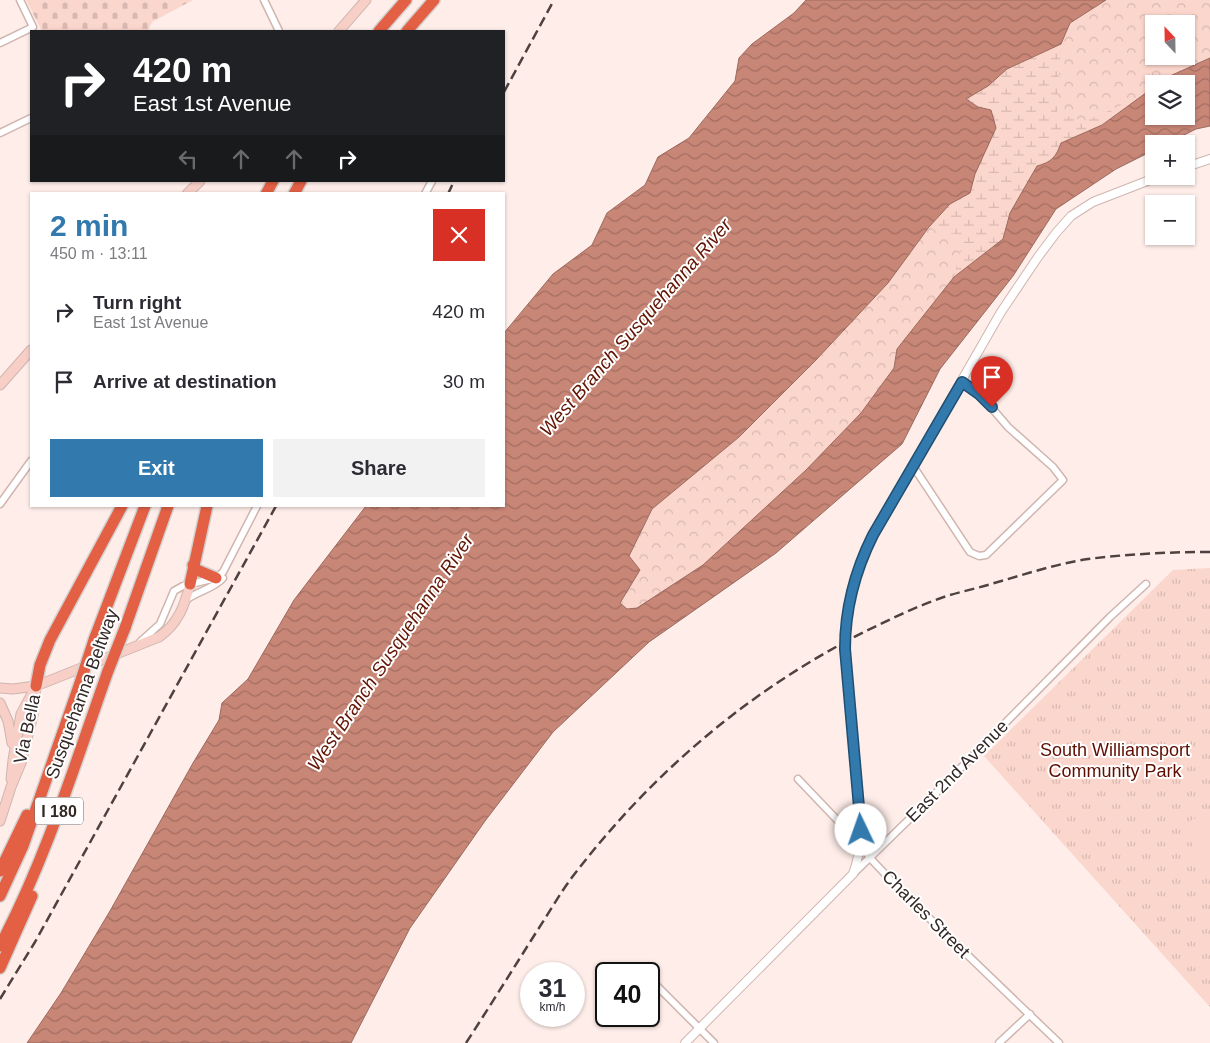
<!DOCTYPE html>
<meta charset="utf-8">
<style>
body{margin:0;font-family:Arial,sans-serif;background:#f2f2f3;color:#2b2b33;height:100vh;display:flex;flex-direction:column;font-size:19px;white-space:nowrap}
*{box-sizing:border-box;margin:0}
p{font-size:16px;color:#7c7c81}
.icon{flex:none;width:28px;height:28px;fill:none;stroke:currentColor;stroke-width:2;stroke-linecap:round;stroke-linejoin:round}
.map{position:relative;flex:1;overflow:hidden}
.side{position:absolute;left:30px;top:192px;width:475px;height:315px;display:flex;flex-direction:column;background:#fff;border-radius:0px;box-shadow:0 1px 4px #0004}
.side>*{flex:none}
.hud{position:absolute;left:30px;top:30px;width:475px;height:152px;border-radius:0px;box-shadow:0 1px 4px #0004;background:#202124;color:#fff;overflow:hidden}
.needle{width:32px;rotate:338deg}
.tools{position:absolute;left:1145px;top:15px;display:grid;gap:10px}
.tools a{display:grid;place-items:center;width:50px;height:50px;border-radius:0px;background:#fff;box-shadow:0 1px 4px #0004;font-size:25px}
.speed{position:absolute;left:520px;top:962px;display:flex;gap:10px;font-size:25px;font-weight:700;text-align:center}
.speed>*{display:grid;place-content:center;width:65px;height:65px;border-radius:50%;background:#fff;box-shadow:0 1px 4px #0004;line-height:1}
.speed small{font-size:12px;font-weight:400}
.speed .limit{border:2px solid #111;border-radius:8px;background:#fff;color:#111}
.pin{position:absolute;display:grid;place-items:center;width:42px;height:42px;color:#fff;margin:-51px -21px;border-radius:50% 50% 50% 0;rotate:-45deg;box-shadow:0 0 5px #0007}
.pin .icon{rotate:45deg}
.me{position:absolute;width:55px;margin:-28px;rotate:357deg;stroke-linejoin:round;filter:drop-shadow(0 0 4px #0008)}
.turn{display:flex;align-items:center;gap:18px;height:105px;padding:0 20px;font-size:22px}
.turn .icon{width:65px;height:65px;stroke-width:2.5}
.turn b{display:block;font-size:35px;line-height:42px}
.lanes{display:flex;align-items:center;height:48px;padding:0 20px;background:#0003;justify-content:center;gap:25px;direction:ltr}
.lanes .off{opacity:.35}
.round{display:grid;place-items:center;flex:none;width:52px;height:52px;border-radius:0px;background:#f2f2f3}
.overview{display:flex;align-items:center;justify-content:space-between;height:85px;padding:0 20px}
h1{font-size:30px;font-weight:700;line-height:38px;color:#3279ae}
.cta{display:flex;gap:10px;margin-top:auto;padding:10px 20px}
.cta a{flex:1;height:58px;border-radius:0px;background:#3279ae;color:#fff;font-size:20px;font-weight:700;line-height:58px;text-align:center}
.cta a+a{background:#f2f2f3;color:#2b2b33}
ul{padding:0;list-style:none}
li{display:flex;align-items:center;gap:15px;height:70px;padding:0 20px}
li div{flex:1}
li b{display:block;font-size:19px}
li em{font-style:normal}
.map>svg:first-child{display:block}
.forest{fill:url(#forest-crowns);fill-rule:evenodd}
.wetland{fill:url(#wetland-marsh)}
.cemetery{fill:url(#cemetery-stones)}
.park{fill:url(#park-tufts)}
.pitch{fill:#fbd6cd}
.water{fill:url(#water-waves);stroke:#9b6a5f}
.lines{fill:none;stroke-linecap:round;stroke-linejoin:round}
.minor-casing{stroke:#d0b5af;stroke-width:9}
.tertiary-casing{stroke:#d0b5af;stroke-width:10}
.secondary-casing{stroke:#d0b5af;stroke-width:11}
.motorway-casing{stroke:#d2d0cf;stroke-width:14}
.minor{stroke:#fff;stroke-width:6}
.tertiary{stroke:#fff;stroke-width:8}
.secondary{stroke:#f7cfc7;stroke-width:9}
.motorway{stroke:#e36044;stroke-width:11}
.rail{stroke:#4e4240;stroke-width:2.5;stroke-dasharray:10 5;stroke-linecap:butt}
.motorway-bridge-casing{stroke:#d2d0cf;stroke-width:14;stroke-linecap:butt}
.motorway-bridge{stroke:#e36044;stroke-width:11}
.route-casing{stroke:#204f71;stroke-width:12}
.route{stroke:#3279ae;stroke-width:9}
.labels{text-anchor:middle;stroke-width:4;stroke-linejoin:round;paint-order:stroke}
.shield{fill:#fff;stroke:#706867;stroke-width:1}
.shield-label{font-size:16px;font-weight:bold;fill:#332826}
.street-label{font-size:18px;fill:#332826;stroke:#fff}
.park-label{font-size:18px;fill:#5e0d00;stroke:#fff}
.water-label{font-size:19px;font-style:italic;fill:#631402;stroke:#fff}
</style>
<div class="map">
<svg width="1210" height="1043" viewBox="0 0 1210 1043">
<defs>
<pattern id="forest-crowns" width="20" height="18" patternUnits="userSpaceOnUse" patternTransform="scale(1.25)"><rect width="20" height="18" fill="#fbd6cd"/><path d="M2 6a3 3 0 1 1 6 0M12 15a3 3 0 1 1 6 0" fill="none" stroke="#d8b8b0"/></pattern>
<pattern id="wetland-marsh" width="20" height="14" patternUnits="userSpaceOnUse" patternTransform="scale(1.25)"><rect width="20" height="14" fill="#fbd6cd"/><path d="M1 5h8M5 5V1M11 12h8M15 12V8" fill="none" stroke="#d8b8b0"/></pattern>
<pattern id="cemetery-stones" width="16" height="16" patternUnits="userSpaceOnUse" patternTransform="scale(1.25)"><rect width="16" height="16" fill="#fbd6cd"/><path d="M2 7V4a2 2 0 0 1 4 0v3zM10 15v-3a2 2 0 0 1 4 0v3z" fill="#d8b8b0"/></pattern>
<pattern id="park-tufts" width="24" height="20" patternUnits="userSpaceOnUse" patternTransform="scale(1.25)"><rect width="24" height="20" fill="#fbd6cd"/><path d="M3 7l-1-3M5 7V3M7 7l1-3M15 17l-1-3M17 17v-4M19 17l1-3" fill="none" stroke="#d8b8b0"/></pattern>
<pattern id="water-waves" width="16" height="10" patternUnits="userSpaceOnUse" patternTransform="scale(1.25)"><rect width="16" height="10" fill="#c88677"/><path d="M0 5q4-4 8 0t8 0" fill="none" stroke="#a36e61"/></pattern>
</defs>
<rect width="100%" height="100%" fill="#feede9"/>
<path class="forest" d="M 1106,0 L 1210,0 L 1210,58 L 1170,76 L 1158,84 L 1154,84 L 1154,87 L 1102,125 L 1010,213 L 897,349 L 894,368 L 861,413 L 806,470 L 703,565 L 637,608 L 627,609 L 620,603 L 640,570 L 629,556 L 652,509 L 739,437 L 815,361 L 950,204 L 1061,44 L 1069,23 ZM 1154,24 L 1186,24 L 1186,56 L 1154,56 Z"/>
<path class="wetland" d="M 1061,44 L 1057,114 L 1086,121 L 1139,97 L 1102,125 L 1061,143 C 1056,158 1052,162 1037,166 L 1010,213 L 1003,239 L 954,277 L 964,235 L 939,232 L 929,227 L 950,204 L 970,193 L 991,110 L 978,107 L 966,99 L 988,86 L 1007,69 Z"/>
<polygon class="cemetery" points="26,0 193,0 152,22 148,31 42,31"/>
<polygon class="park" points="1210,568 1210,1007 984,756 1173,570"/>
<polygon class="pitch" points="1210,811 1210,877 1182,825"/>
<path class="water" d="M 806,0 L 1106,0 L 1070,23 L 1061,44 L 1007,69 L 988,86 L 966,99 L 978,107 L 991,110 L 996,128 L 975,174 L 970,193 L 950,204 L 929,227 L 888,283 L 815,361 L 739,437 L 652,509 L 629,556 L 640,570 L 620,603 L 627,609 L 637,608 L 703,565 L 806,470 L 861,413 L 894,368 L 897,349 L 954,277 L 1003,239 L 1010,213 L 1037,166 C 1052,162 1056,157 1061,143 L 1102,125 L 1154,87 L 1154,116 L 1186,116 L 1186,84 L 1158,84 L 1170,76 L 1210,58 L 1210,126 L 1196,129 L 1166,144 L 1154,144 L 1154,150 L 1116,169 L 1056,209 L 1013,276 L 940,369 L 902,444 L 776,553 L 649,642 L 553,732 L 485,821 L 410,928 L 351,1043 L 27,1043 L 61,993 L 110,911 L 193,763 L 219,720 L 222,703 L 248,679 L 294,600 L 366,506 L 504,506 L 504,333 L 553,274 L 592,245 L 607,213 L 645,185 L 658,157 L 689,138 L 735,81 L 739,58 L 752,44 L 794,13 Z"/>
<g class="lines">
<defs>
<g id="minor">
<polyline points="264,0 279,31"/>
<polyline points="0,43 33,27 20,0"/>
<polyline points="0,133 31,118"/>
<polyline points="425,194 432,181"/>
<polyline points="913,466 970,552 979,556 986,555 1063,480 1053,467 1008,427 979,393 962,382"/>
<polyline points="0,504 31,461"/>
<path d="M 186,600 C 197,591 214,589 223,578"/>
<polyline points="140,642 160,624 174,591 183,586 216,578 223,572 257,506"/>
<polyline points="798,779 861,845 870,858 903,893 1059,1043"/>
<polyline points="853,874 932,797 1110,617 1146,584"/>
<polyline points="654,983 714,1043"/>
<polyline points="999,1043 1030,1014"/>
</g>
<g id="tertiary">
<polyline points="1186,167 1210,159"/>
<path d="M 685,1043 L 853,874 C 867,837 858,797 855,760 C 851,723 848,686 845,649 C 845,608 855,571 873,535 L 1001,312 L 1038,257 L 1056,233 L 1071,216 L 1093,202 L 1160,176"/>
</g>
<g id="secondary">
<polyline points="339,31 366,0"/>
<polyline points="187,194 200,181"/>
<polyline points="0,385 31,350"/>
<path d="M 0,688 L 13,689 L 36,686 L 159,637 C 178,624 185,605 190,584"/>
<polyline points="0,703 8,721 12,743"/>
<polyline points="11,779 13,760 21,714 35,688"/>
<polyline points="0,821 11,787 21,763 33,715 36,686"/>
</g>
<g id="motorway">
<polyline points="379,31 406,0"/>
<polyline points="407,31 434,0"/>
<polyline points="266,194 273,181"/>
<polyline points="294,194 301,181"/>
<polyline points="193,565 197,570 216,578"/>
<polyline points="190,584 207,506"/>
<polyline points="125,628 168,506"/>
<polyline points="94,640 145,506"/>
<polyline points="36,686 40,665 50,640 122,506"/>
<polyline points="0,871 27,815"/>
<polyline points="0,896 23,846 80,683"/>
<path d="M 0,946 C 46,859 75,764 108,671"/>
<polyline points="0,968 32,896"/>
</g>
</defs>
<use href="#minor" class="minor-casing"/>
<use href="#tertiary" class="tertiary-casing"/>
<use href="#secondary" class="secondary-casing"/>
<use href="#motorway" class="motorway-casing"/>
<use href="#minor" class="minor"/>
<use href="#tertiary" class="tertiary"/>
<use href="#secondary" class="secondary"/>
<use href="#motorway" class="motorway"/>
<g class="rail">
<polyline points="504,92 554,0"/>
<polyline points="448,194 454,181"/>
<polyline points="0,999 35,942 276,506"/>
<path d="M 466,1043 C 490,1006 513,969 537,931 C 549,913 560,893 573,876 C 652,773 748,691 864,632 C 889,620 915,607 941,598 C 958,592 975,589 991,584 C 1023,575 1055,564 1088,559 C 1128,554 1169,552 1210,552"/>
</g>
<defs>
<g id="motorway-bridge">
<polyline points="108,671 125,628"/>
<polyline points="80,683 94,640"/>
</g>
</defs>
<use href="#motorway-bridge" class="motorway-bridge-casing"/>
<use href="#motorway-bridge" class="motorway-bridge"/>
</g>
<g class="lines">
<defs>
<path id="route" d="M 861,830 L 845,649 C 845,608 855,571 873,535 L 962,382 L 979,394 L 992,407"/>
</defs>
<use href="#route" class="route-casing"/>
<use href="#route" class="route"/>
</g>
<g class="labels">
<rect class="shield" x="35" y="797.5" width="48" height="27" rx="4"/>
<g class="shield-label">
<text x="59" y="817">I 180</text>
</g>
<g class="street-label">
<text transform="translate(82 694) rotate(-70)" y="6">Susquehanna Beltway</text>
<text transform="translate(27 729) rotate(-78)" y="6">Via Bella</text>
<text transform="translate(957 771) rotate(-45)" y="6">East 2nd Avenue</text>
<text transform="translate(926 914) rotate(45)" y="6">Charles Street</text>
</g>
<g class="park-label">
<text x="1115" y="756">South Williamsport<tspan x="1115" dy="21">Community Park</tspan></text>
</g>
<g class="water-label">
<text transform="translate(635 327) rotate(-49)" y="7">West Branch Susquehanna River</text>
<text transform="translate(390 652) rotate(-56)" y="7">West Branch Susquehanna River</text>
</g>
</g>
</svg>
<div class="tools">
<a><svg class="needle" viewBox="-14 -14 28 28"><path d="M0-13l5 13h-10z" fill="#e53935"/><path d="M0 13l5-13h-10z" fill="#7c7c81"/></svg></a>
<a><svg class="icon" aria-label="layers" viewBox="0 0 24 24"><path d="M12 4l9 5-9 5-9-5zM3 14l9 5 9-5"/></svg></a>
<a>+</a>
<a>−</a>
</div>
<div class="speed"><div>31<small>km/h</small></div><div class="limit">40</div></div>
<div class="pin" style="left:992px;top:407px;background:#d93025"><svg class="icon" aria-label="arrive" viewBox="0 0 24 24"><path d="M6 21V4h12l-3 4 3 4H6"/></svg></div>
<svg class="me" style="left:861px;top:830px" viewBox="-20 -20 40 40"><circle r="19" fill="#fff"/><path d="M0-13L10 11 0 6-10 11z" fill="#3279ae"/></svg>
<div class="hud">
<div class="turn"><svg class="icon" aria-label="right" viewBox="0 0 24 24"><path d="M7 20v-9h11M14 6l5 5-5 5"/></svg><div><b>420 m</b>East 1st Avenue</div></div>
<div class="lanes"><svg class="icon off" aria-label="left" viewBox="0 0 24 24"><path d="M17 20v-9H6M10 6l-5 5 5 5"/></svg><svg class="icon off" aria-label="ahead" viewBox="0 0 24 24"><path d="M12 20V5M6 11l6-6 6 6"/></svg><svg class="icon off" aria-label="ahead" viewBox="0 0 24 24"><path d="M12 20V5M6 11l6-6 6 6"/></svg><svg class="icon" aria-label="right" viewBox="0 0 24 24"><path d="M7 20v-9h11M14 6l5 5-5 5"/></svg></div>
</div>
<section class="side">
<div class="overview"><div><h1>2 min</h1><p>450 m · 13:11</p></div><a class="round" style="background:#d93025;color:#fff"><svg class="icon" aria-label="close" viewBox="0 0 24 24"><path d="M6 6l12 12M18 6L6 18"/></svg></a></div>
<ul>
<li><svg class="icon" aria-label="right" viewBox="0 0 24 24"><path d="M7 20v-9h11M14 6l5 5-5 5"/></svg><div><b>Turn right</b><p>East 1st Avenue</p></div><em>420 m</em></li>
<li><svg class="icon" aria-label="arrive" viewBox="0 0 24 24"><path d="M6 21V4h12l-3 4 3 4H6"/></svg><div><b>Arrive at destination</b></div><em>30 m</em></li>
</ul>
<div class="cta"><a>Exit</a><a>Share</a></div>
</section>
</div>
